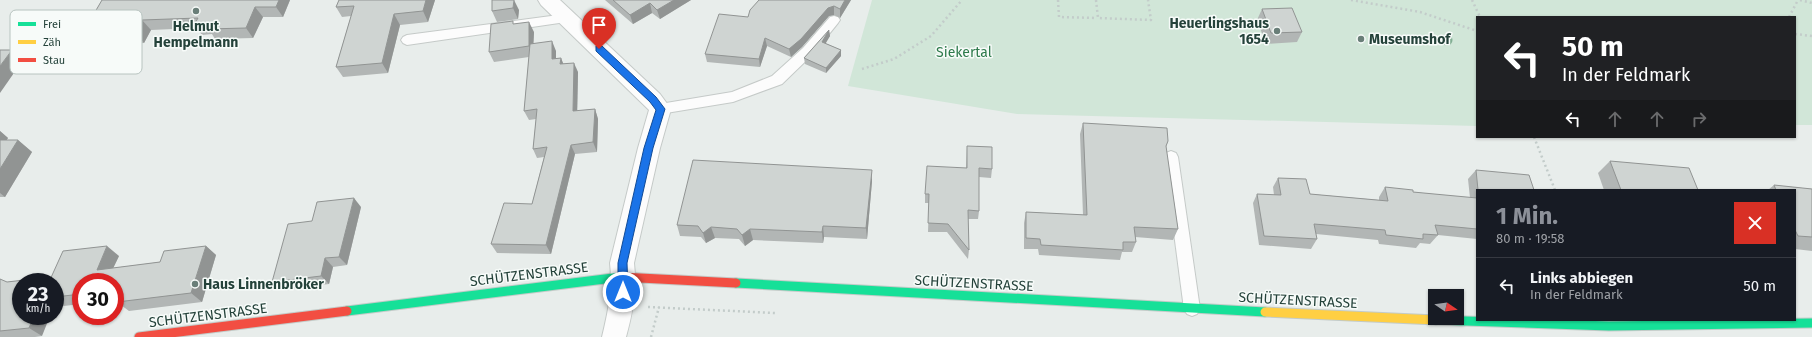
<!DOCTYPE html>
<html lang="de">
<meta charset="utf-8">
<style>
body{margin:0;font-family:"Fira Sans",sans-serif;background:#242831;color:#f1f3f6;height:100vh;display:flex;flex-direction:column;font-size:15px;white-space:nowrap}
*{box-sizing:border-box;margin:0}
p{font-size:13px;color:#9ea1a6}
.icon{flex:none;width:22px;height:22px;fill:none;stroke:currentColor;stroke-width:2;stroke-linecap:round;stroke-linejoin:round}
.map{position:relative;flex:1;overflow:hidden}
.details{position:absolute;left:1476px;top:189px;width:320px;height:132px;display:flex;flex-direction:column;background:#171b24;border-radius:0px;box-shadow:0 1px 3px #0004}
.details>*{flex:none}
.guide{position:absolute;left:1476px;top:16px;width:320px;height:122px;border-radius:0px;box-shadow:0 1px 3px #0004;background:#202124;color:#fff;overflow:hidden}
.needle{width:26px;rotate:103deg}
.tools{position:absolute;left:1428px;top:289px;display:grid;gap:8px}
.tools a{display:grid;place-items:center;width:36px;height:36px;border-radius:0px;background:#171b24;box-shadow:0 1px 3px #0004;font-size:20px}
.speed{position:absolute;left:12px;top:273px;display:flex;gap:8px;font-size:20px;font-weight:700;text-align:center}
.speed>*{display:grid;place-content:center;width:52px;height:52px;border-radius:50%;background:#171b24;box-shadow:0 1px 3px #0004;line-height:1}
.speed small{font-size:10px;font-weight:400}
.speed .limit{border:6px solid #d22;background:#fff;color:#111}
.pin{position:absolute;display:grid;place-items:center;width:34px;height:34px;color:#fff;margin:-41px -17px;border-radius:50% 50% 50% 0;rotate:-45deg;box-shadow:0 0 4px #0007}
.pin .icon{rotate:45deg}
.me{position:absolute;width:44px;margin:-22px;rotate:0deg;stroke-linejoin:round;filter:drop-shadow(0 0 3px #0008)}
.turn{display:flex;align-items:center;gap:14px;height:84px;padding:0 20px;font-size:18px}
.turn .icon{width:52px;height:52px;stroke-width:2.5}
.turn b{display:block;font-size:28px;line-height:34px}
.lanes{display:flex;align-items:center;height:38px;padding:0 20px;background:#0003;justify-content:center;gap:20px;direction:ltr}
.lanes .off{opacity:.35}
.round{display:grid;place-items:center;flex:none;width:42px;height:42px;border-radius:0px;background:#242831}
.overview{display:flex;align-items:center;justify-content:space-between;height:68px;padding:0 20px}
h1{font-size:24px;font-weight:700;line-height:30px;color:#8c9099}
ul{padding:0;list-style:none}
li{display:flex;align-items:center;gap:12px;height:56px;padding:0 20px;border-top:1px solid #363941}
li div{flex:1}
li b{display:block;font-size:15px}
li em{font-style:normal}
.map>svg:first-child{display:block}
.green{fill:#d1e6d8}
.lines{fill:none;stroke-linecap:round;stroke-linejoin:round}
.lane-casing{stroke:#c5cac8;stroke-width:2}
.street-casing{stroke:#c5cac8;stroke-width:2}
.fast-casing{stroke:#c3cbc8;stroke-width:11}
.slow-casing{stroke:#c3cbc8;stroke-width:11}
.jam-casing{stroke:#c3cbc8;stroke-width:11}
.path{stroke:#c3ccca;stroke-width:2.5;stroke-dasharray:2 3;stroke-linecap:butt}
.lane{fill:#fcfcfc;fill-rule:evenodd}
.street{fill:#fcfcfc;fill-rule:evenodd}
.fast{stroke:#16e098;stroke-width:9}
.slow{stroke:#ffcf43;stroke-width:9}
.jam{stroke:#f24e42;stroke-width:9}
.tree{fill:#81ae93}
.wall{fill:#b2b6b5}
.shaded-wall{fill:#919493}
.building{fill:#cfd4d2;stroke:#919493}
.route{fill:#1a73e8;stroke:#114b97}
.poi-dot{fill:#697e78;stroke:#f7fbf9;stroke-width:1.5}
.labels{text-anchor:middle;stroke-width:3;stroke-linejoin:round;paint-order:stroke}
.poi-label{font-size:14px;font-weight:bold;fill:#24423a;stroke:#f7fbf9;text-anchor:start}
.park-label{font-size:14px;fill:#2d7a4b;stroke:#f7fbf9}
.street-label{font-size:14px;fill:#24423a;stroke:#f7fbf9}
.key{fill:#f7fbf9;stroke:#b8c4c0;stroke-width:1}
.key-label{font-size:11px;fill:#24423a}
</style>
<div class="map">
<svg width="1812" height="337" viewBox="0 0 1812 337">
<rect width="100%" height="100%" fill="#e8edeb"/>
<polygon class="green" points="872,0 1812,0 1812,125 1795,125 1795,17 1477,17 1477,126 1017,114 848,86"/>
<g class="lines">
<defs>
<g id="lane">
<polygon points="566,14 570,15 572,18 570,21 566,22 407,45 403,43 401,40 403,37 407,35"/>
<polygon points="834,16 838,17 840,20 838,23 813,54 782,84 733,102 660,114 655,113 653,109 655,105 660,104 732,92 772,76 803,48 830,17"/>
<polygon points="1171,151 1176,153 1178,157 1200,309 1197,314 1192,316 1187,314 1184,309 1164,157 1166,153"/>
</g>
<path id="street" d="M 538,0 L 560,0 L 660,94 L 671,109 L 660,148 L 634,263 C 637,289 633,312 626,337 L 602,337 C 608,312 613,289 610,263 L 638,148 L 649,110 L 541,5 Z"/>
<g id="fast">
<polyline points="736,283 1265,312"/>
<polyline points="347,311 621,277"/>
<polyline points="1436,320 1609,326 1812,323"/>
</g>
<polyline id="slow" points="1265,312 1436,320"/>
<g id="jam">
<polyline points="621,277 736,283"/>
<polyline points="139,337 347,311"/>
</g>
</defs>
<use href="#lane" class="lane-casing"/>
<use href="#street" class="street-casing"/>
<use href="#fast" class="fast-casing"/>
<use href="#slow" class="slow-casing"/>
<use href="#jam" class="jam-casing"/>
<g class="path">
<polyline points="1058,0 1059,17 1097,18"/>
<polyline points="1096,0 1098,18 1151,20 1148,0"/>
<polyline points="1351,0 1420,12 1477,31"/>
<polyline points="1472,0 1480,17"/>
<polyline points="1800,0 1812,3"/>
<polyline points="1789,17 1798,0"/>
<polyline points="1795,34 1812,36"/>
<polyline points="862,69 894,59 931,36 962,0"/>
<polyline points="1534,137 1555,190"/>
<polyline points="1440,295 1453,296"/>
<polyline points="648,307 775,313"/>
<polyline points="651,337 659,307"/>
</g>
<use href="#lane" class="lane"/>
<use href="#street" class="street"/>
<use href="#fast" class="fast"/>
<use href="#slow" class="slow"/>
<use href="#jam" class="jam"/>
</g>
<circle class="tree" cx="1447" cy="40" r="5.5"/>
<g class="wall">
<polygon points="102,0 290,0 283,17 263,17 253,38 215,39 212,34 202,35 197,28 151,30 144,43 90,46 81,36"/>
<polygon points="339,0 435,0 428,22 400,25 388,73 343,77 336,67 351,16 342,17 336,7"/>
<polygon points="492,0 519,10 518,19 497,22 492,11"/>
<polygon points="605,0 691,0 660,19 652,13 633,24"/>
<polygon points="759,0 851,0 840,18 834,15 829,16 802,47 791,57 767,46 760,67 707,62 705,54 748,17"/>
<polygon points="1262,9 1302,32 1297,42 1266,44 1257,20"/>
<polygon points="829,30 830,36 825,43 841,50 841,56 826,73 805,64 804,58"/>
<polygon points="534,32 533,43 556,51 556,58 561,58 563,64 578,72 577,111 595,109 598,119 597,152 575,154 551,254 497,253 491,244 532,204 544,157 537,158 533,149 536,119 529,120 524,111 529,57 494,62 489,52"/>
<polygon points="1083,123 1168,141 1166,147 1178,229 1173,240 1135,237 1136,242 1132,252 1122,252 1120,260 1039,255 1038,249 1024,249 1024,223 1026,212 1083,215 1080,134"/>
<polygon points="0,131 8,138 6,140 18,140 32,152 5,197 0,197"/>
<polygon points="967,146 992,169 991,178 979,177 979,211 978,219 968,219 969,250 968,259 947,232 928,232 929,203 925,203 925,194 966,168"/>
<polygon points="1610,161 1698,190 1604,190 1598,173"/>
<polygon points="1476,170 1534,190 1477,190 1477,239 1438,235 1430,244 1420,243 1416,248 1379,244 1378,240 1316,234 1317,239 1311,249 1259,245 1253,203 1257,194 1274,195 1273,187 1278,178 1310,194 1379,200 1379,197 1385,187 1413,192 1470,198 1468,179"/>
<polygon points="872,181 867,239 824,237 823,243 753,240 745,246 739,239 715,238 706,243 701,237 680,236 677,225"/>
<polygon points="1774,185 1812,189 1812,251 1795,249 1795,190 1768,190"/>
<polygon points="361,207 347,265 333,267 329,284 280,290 272,282"/>
<polygon points="206,246 216,255 202,302 129,311 117,302 118,300 115,301 115,282 81,282 81,304 55,307 55,282 21,282 42,336 35,337 0,337 0,279 7,282 50,277 51,278 119,256 113,268 160,262"/>
</g>
<g class="shaded-wall">
<polygon points="279,0 290,0 283,17 276,7"/>
<polygon points="426,0 435,0 428,22 423,11"/>
<polygon points="514,0 519,10 518,19 513,8"/>
<polygon points="674,0 691,0 660,19 657,10"/>
<polygon points="845,0 851,0 840,18 840,9"/>
<polygon points="650,3 652,13 633,24 630,15"/>
<polygon points="834,6 834,15 829,16 802,47 791,57 789,49 828,8"/>
<polygon points="255,7 263,17 253,38 246,28"/>
<polygon points="394,14 400,25 388,73 382,63"/>
<polygon points="142,20 151,30 144,43 135,33"/>
<polygon points="529,22 534,32 533,56 529,46"/>
<polygon points="829,30 830,36 823,48 822,42"/>
<polygon points="765,38 767,46 760,67 759,59"/>
<polygon points="552,41 556,51 556,69 552,59"/>
<polygon points="12,50 23,60 0,93 0,66"/>
<polygon points="841,50 841,56 826,73 826,68"/>
<polygon points="561,58 565,68 560,64"/>
<polygon points="574,63 578,72 577,121 573,111"/>
<polygon points="595,109 598,119 597,152 593,142"/>
<polygon points="0,131 8,138 0,150"/>
<polygon points="18,140 32,152 5,197 0,193 0,169"/>
<polygon points="571,145 575,154 551,254 546,245"/>
<polygon points="872,170 872,181 867,239 866,228"/>
<polygon points="354,198 361,207 347,265 339,257"/>
<polygon points="823,226 824,237 823,243 822,232"/>
<polygon points="711,227 715,238 706,243 703,233"/>
<polygon points="750,229 753,240 745,246 742,235"/>
<polygon points="107,246 119,256 108,279 97,270"/>
<polygon points="206,246 216,255 202,302 191,293"/>
<polygon points="325,258 333,267 329,284 321,276"/>
<polygon points="34,316 50,316 42,336 29,328"/>
</g>
<g class="building">
<polygon points="102,0 279,0 276,7 255,7 246,28 207,29 210,24 194,25 198,18 142,20 135,33 81,36"/>
<polygon points="339,0 426,0 423,11 394,14 382,63 336,67 354,6 336,7"/>
<polygon points="492,0 514,0 513,8 492,11"/>
<polygon points="613,0 674,0 657,10 650,3 630,15"/>
<polygon points="759,0 845,0 840,9 834,6 828,8 801,39 789,49 765,38 759,59 705,54 719,14 748,17 750,10"/>
<polygon points="1292,8 1302,32 1271,33 1262,9"/>
<polygon points="513,21 513,24 529,22 529,46 489,52 491,24"/>
<polygon points="829,30 822,42 841,50 826,68 804,58"/>
<polygon points="552,41 552,59 561,58 560,64 574,63 573,111 595,109 593,142 571,145 546,245 491,244 504,203 532,204 547,147 533,149 537,109 524,111 530,44"/>
<polygon points="0,50 12,50 0,66"/>
<polygon points="1083,123 1167,128 1168,141 1166,146 1178,229 1134,227 1136,242 1123,242 1123,250 1041,245 1040,239 1026,238 1026,212 1087,215"/>
<polygon points="0,140 18,140 0,169"/>
<polygon points="967,146 992,147 992,169 979,168 979,211 968,210 969,250 948,224 928,223 929,194 925,194 927,166 967,168"/>
<polygon points="693,160 872,170 866,228 823,226 822,232 750,229 742,235 737,229 711,227 703,233 698,226 677,225"/>
<polygon points="1610,161 1689,168 1698,190 1621,190"/>
<polygon points="1476,170 1529,175 1534,190 1478,190"/>
<polygon points="1278,178 1306,179 1310,194 1388,201 1385,187 1413,190 1413,192 1477,198 1477,229 1435,225 1438,235 1423,234 1423,239 1386,235 1385,230 1314,224 1317,239 1264,236 1257,194 1281,195"/>
<polygon points="1774,185 1812,189 1812,237 1798,236 1795,230 1795,190 1776,190"/>
<polygon points="354,198 339,257 325,258 321,276 272,282 288,224 312,221 317,202"/>
<polygon points="107,246 97,270 160,262 164,251 206,246 191,293 117,302 121,290 115,291 115,282 81,282 81,294 55,297 55,282 49,282 63,251"/>
<polygon points="50,277 48,282 21,282 21,316 34,316 29,328 0,331 0,279 7,282"/>
</g>
<polygon class="route" points="596,46 602,46 656,97 665,109 653,148 627,263 628,292 627,295 623,296 620,295 618,292 618,263 644,148 656,110 650,102 596,51"/>
<g class="poi-dot">
<circle cx="196" cy="11" r="4"/>
<circle cx="1277" cy="31" r="4"/>
<circle cx="1361" cy="39" r="4"/>
<circle cx="195" cy="284" r="4"/>
</g>
<g class="labels">
<g class="poi-label">
<text x="1269" y="28" text-anchor="end">Heuerlingshaus<tspan x="1269" dy="16">1654</tspan></text>
<text x="196" y="31" text-anchor="middle">Helmut<tspan x="196" dy="16">Hempelmann</tspan></text>
<text x="1369" y="44">Museumshof</text>
<text x="203" y="289">Haus Linnenbröker</text>
</g>
<g class="park-label">
<text x="964" y="57">Siekertal</text>
</g>
<g class="street-label">
<text transform="translate(529 274) rotate(-7)" y="5">SCHÜTZENSTRASSE</text>
<text transform="translate(974 283) rotate(3)" y="5">SCHÜTZENSTRASSE</text>
<text transform="translate(1298 300) rotate(3)" y="5">SCHÜTZENSTRASSE</text>
<text transform="translate(208 315) rotate(-7)" y="5">SCHÜTZENSTRASSE</text>
</g>
</g>
<rect x="10" y="10" width="132" height="64" rx="6" class="key"/>
<rect x="18" y="22" width="18" height="4" fill="#16e098"/>
<rect x="18" y="40" width="18" height="4" fill="#ffcf43"/>
<rect x="18" y="58" width="18" height="4" fill="#f24e42"/>
<g class="key-label">
<text x="43" y="28">Frei</text>
<text x="43" y="46">Zäh</text>
<text x="43" y="64">Stau</text>
</g>
</svg>
<div class="tools">
<a><svg class="needle" viewBox="-14 -14 28 28"><path d="M0-13l5 13h-10z" fill="#e53935"/><path d="M0 13l5-13h-10z" fill="#9ea1a6"/></svg></a>
</div>
<div class="speed"><div>23<small>km/h</small></div><div class="limit">30</div></div>
<div class="pin" style="left:599px;top:49px;background:#d93025"><svg class="icon" aria-label="arrive" viewBox="0 0 24 24"><path d="M6 21V4h12l-3 4 3 4H6"/></svg></div>
<svg class="me" style="left:623px;top:292px" viewBox="-20 -20 40 40"><circle r="17" fill="#1a73e8" stroke="#fff" stroke-width="3"/><path d="M0-11L8 9 0 5-8 9z" fill="#fff"/></svg>
<div class="guide">
<div class="turn"><svg class="icon" aria-label="left" viewBox="0 0 24 24"><path d="M17 20v-9H6M10 6l-5 5 5 5"/></svg><div><b>50 m</b>In der Feldmark</div></div>
<div class="lanes"><svg class="icon" aria-label="left" viewBox="0 0 24 24"><path d="M17 20v-9H6M10 6l-5 5 5 5"/></svg><svg class="icon off" aria-label="ahead" viewBox="0 0 24 24"><path d="M12 20V5M6 11l6-6 6 6"/></svg><svg class="icon off" aria-label="ahead" viewBox="0 0 24 24"><path d="M12 20V5M6 11l6-6 6 6"/></svg><svg class="icon off" aria-label="right" viewBox="0 0 24 24"><path d="M7 20v-9h11M14 6l5 5-5 5"/></svg></div>
</div>
<section class="details">
<div class="overview"><div><h1>1 Min.</h1><p>80 m · 19:58</p></div><a class="round" style="background:#d93025;color:#fff"><svg class="icon" aria-label="close" viewBox="0 0 24 24"><path d="M6 6l12 12M18 6L6 18"/></svg></a></div>
<ul>
<li><svg class="icon" aria-label="left" viewBox="0 0 24 24"><path d="M17 20v-9H6M10 6l-5 5 5 5"/></svg><div><b>Links abbiegen</b><p>In der Feldmark</p></div><em>50 m</em></li>
</ul>
</section>
</div>
